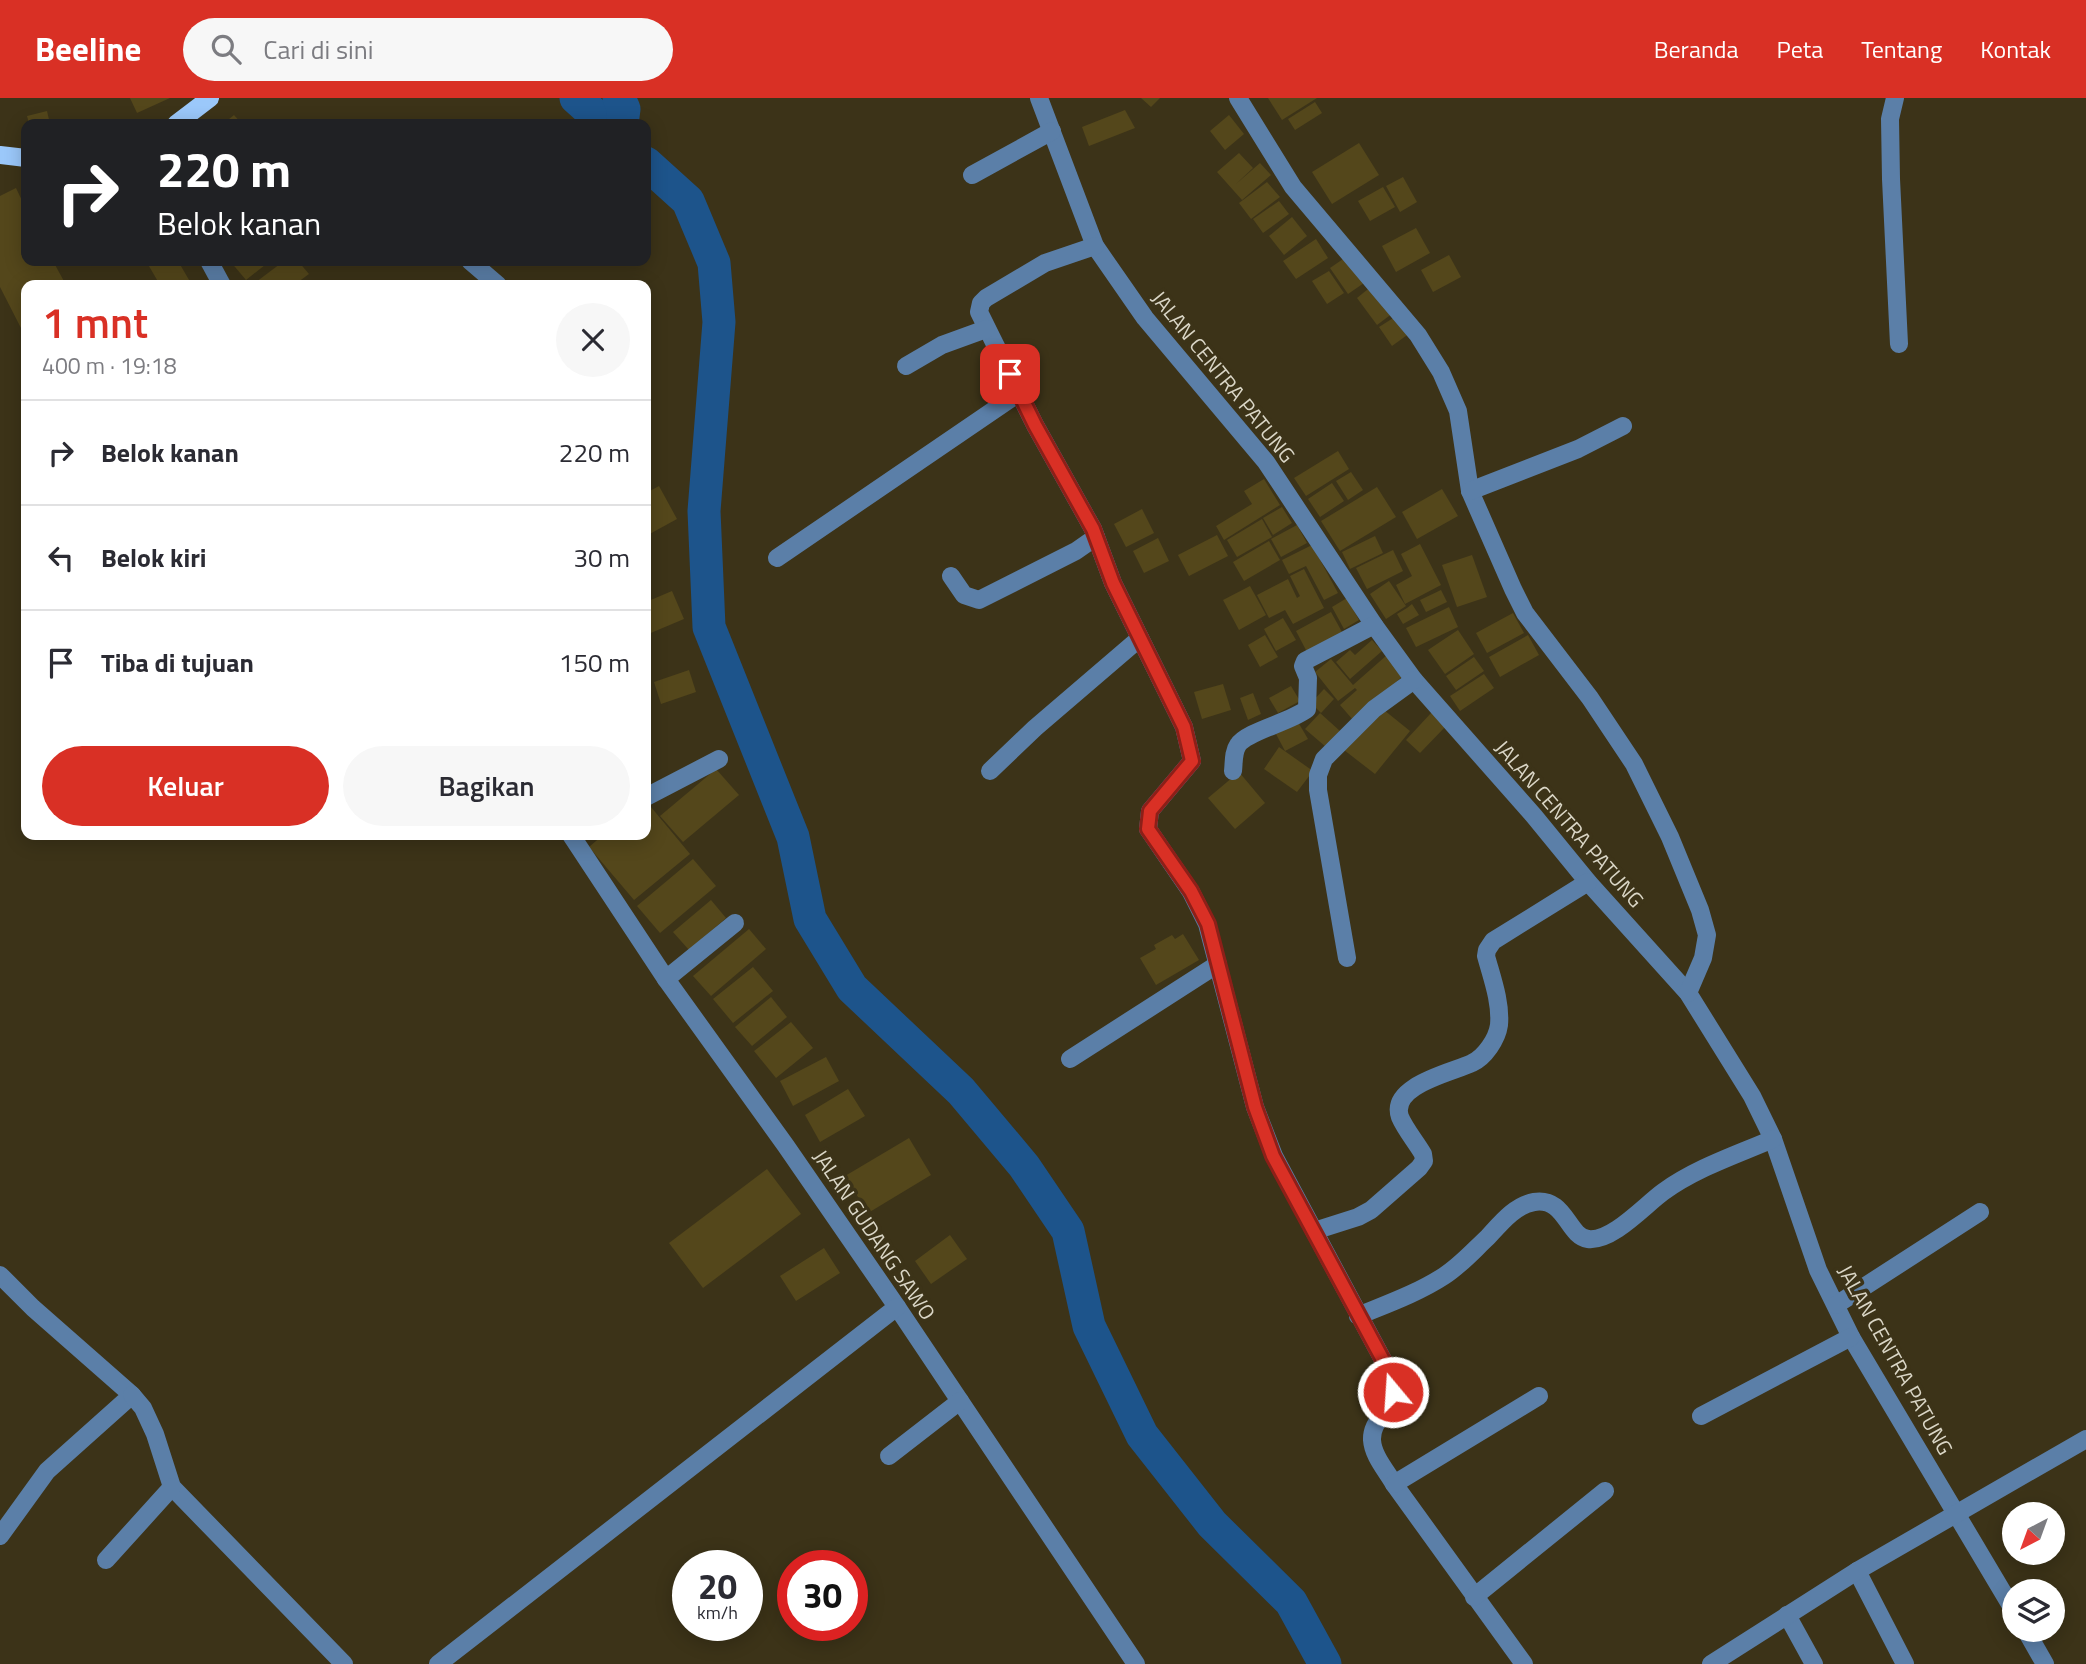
<!DOCTYPE html>
<html lang="id">
<meta charset="utf-8">
<style>
body{margin:0;font-family:"Titillium Web",sans-serif;background:#f7f7f7;color:#2b2b33;height:100vh;display:flex;flex-direction:column;font-size:26px;white-space:nowrap}
*{box-sizing:border-box;margin:0}
p{font-size:23px;color:#7c7c81}
.icon{flex:none;width:38px;height:38px;fill:none;stroke:currentColor;stroke-width:2;stroke-linecap:round;stroke-linejoin:round}
.map{position:relative;flex:1;overflow:hidden}
.side{position:absolute;left:21px;top:182px;width:630px;height:560px;display:flex;flex-direction:column;background:#fff;border-radius:14px;box-shadow:0 4px 18px #0003}
.side>*{flex:none}
.guide{position:absolute;left:21px;top:21px;width:630px;height:147px;border-radius:14px;box-shadow:0 4px 18px #0003;background:#202124;color:#fff;overflow:hidden}
.needle{width:46px;rotate:221deg}
.tools{position:absolute;left:2002px;top:1404px;display:grid;gap:14px}
.tools a{display:grid;place-items:center;width:63px;height:63px;border-radius:50%;background:#fff;box-shadow:0 4px 18px #0003;font-size:35px}
.speed{position:absolute;left:672px;top:1452px;display:flex;gap:14px;font-size:35px;font-weight:700;text-align:center}
.speed>*{display:grid;place-content:center;width:91px;height:91px;border-radius:50%;background:#fff;box-shadow:0 4px 18px #0003;line-height:1}
.speed small{font-size:18px;font-weight:400}
.speed .limit{border:10px solid #d22;background:#fff;color:#111}
.pin{position:absolute;display:grid;place-items:center;width:60px;height:60px;color:#fff;margin:-30px;border-radius:14px;box-shadow:0 4px 10px #0006}
.me{position:absolute;width:77px;margin:-38px;rotate:342deg;stroke-linejoin:round;filter:drop-shadow(0 0 5px #0008)}
.turn{display:flex;align-items:center;gap:24px;height:147px;padding:0 21px;font-size:32px}
.turn .icon{width:91px;height:91px;stroke-width:2.5}
.turn b{display:block;font-size:49px;line-height:60px}
.round{display:grid;place-items:center;flex:none;width:74px;height:74px;border-radius:37px;background:#f7f7f7}
.summary{display:flex;align-items:center;justify-content:space-between;height:119px;padding:0 21px}
h1{font-size:42px;font-weight:600;line-height:52px;color:#d93025}
.cta{display:flex;gap:14px;margin-top:auto;padding:14px 21px}
.cta a{flex:1;height:80px;border-radius:42px;background:#d93025;color:#fff;font-size:28px;font-weight:600;line-height:80px;text-align:center}
.cta a+a{background:#f7f7f7;color:#2b2b33}
ul{padding:0;list-style:none}
li{display:flex;align-items:center;gap:21px;height:105px;padding:0 21px;border-top:2px solid #e1e1e2}
li div{flex:1}
li b{display:block;font-size:26px}
li em{font-style:normal}
header{display:flex;align-items:center;gap:42px;box-sizing:border-box;height:98px;padding:0 35px;background:#d93025;color:#fff}
header strong{font-size:33px}
nav{display:flex;gap:38px;margin-inline-start:auto;font-size:24px}
.search{width:490px;height:63px;background:#f7f7f7;display:flex;align-items:center;gap:18px;box-sizing:border-box;padding:0 24px;border-radius:38px;color:#7c7c81;font-size:26px}
.map>svg:first-child{display:block}
.lines{fill:none;stroke-linecap:round;stroke-linejoin:round}
.river{stroke:#1d548b;stroke-width:33}
.building{fill:#54471b}
.minor{stroke:#5b7fa8;stroke-width:18}
.major{stroke:#9bc8fa;stroke-width:18}
.route-casing{stroke:#8d1f18;stroke-width:18}
.route{stroke:#d93025;stroke-width:12}
.labels{text-anchor:middle;stroke-width:7;stroke-linejoin:round;paint-order:stroke}
.street-label{font-size:21px;fill:#dad6c6;stroke:#3c3318}
</style>
<header>
<strong>Beeline</strong>
<div class="search"><svg class="icon" aria-label="search" viewBox="0 0 24 24"><circle cx="10" cy="10" r="6"/><path d="M15 15l6 6"/></svg>Cari di sini</div>
<nav><a>Beranda</a><a>Peta</a><a>Tentang</a><a>Kontak</a></nav>
</header>
<div class="map">
<svg width="2086" height="1566" viewBox="0 0 2086 1566">
<rect width="100%" height="100%" fill="#3c3318"/>
<g class="lines">
<g class="river">
<polyline points="576,0 605,26"/>
<polyline points="619,0 624,11 622,26"/>
<polyline points="646,65 688,103 714,165 719,224 704,413 709,529 793,739 810,821 852,890 961,993 1024,1068 1068,1133 1089,1228 1142,1337 1212,1426 1291,1504 1325,1566"/>
</g>
</g>
<g class="building">
<polygon points="130,0 170,0 137,15"/>
<polygon points="1141,0 1160,0 1151,9"/>
<polygon points="1268,0 1317,0 1282,22"/>
<polygon points="1315,4 1322,15 1295,32 1288,21"/>
<polygon points="1125,12 1135,30 1089,48 1082,29"/>
<polygon points="47,13 50,26 29,26 27,18"/>
<polygon points="234,17 242,26 223,26"/>
<polygon points="1229,17 1244,36 1225,52 1210,33"/>
<polygon points="1359,45 1379,77 1332,106 1312,74"/>
<polygon points="1239,55 1253,70 1236,86 1260,65 1271,77 1242,102 1217,74"/>
<polygon points="1403,79 1417,104 1400,114 1386,88"/>
<polygon points="1267,84 1280,99 1251,121 1239,105"/>
<polygon points="1383,89 1395,109 1370,123 1358,103"/>
<polygon points="16,90 26,111 26,163 53,163 66,187 26,187 26,232 23,234 0,189 0,98"/>
<polygon points="1279,103 1289,116 1263,135 1253,121"/>
<polygon points="1292,119 1307,138 1284,157 1269,138"/>
<polygon points="1416,130 1430,155 1396,174 1382,148"/>
<polygon points="1316,141 1328,160 1296,181 1283,163"/>
<polygon points="1449,157 1461,179 1433,194 1421,172"/>
<polygon points="1346,159 1364,185 1348,196 1330,170"/>
<polygon points="146,163 178,163 192,187 160,187"/>
<polygon points="230,163 270,163 246,182"/>
<polygon points="284,163 298,163 309,176 294,187 252,187"/>
<polygon points="1329,173 1344,195 1327,206 1312,183"/>
<polygon points="1373,187 1393,215 1377,227 1357,200"/>
<polygon points="1398,217 1410,235 1392,248 1379,229"/>
<polygon points="1338,353 1349,371 1306,398 1294,380"/>
<polygon points="1351,374 1363,392 1348,402 1336,383"/>
<polygon points="1264,381 1280,407 1224,442 1216,428 1252,406 1244,393"/>
<polygon points="1332,385 1344,403 1320,419 1308,401"/>
<polygon points="659,388 677,421 646,438 646,395"/>
<polygon points="1377,389 1396,419 1340,453 1321,423"/>
<polygon points="1442,391 1458,418 1417,441 1402,414"/>
<polygon points="1282,409 1292,425 1273,437 1263,420"/>
<polygon points="1142,411 1154,435 1126,449 1114,426"/>
<polygon points="1262,421 1272,439 1237,459 1227,442"/>
<polygon points="1297,427 1307,445 1281,459 1271,441"/>
<polygon points="1217,437 1228,458 1189,478 1178,457"/>
<polygon points="1375,438 1383,455 1350,471 1342,454"/>
<polygon points="1158,440 1169,463 1144,475 1133,453"/>
<polygon points="1269,443 1280,462 1244,483 1233,464"/>
<polygon points="1420,446 1441,487 1405,506 1396,487 1412,478 1401,456"/>
<polygon points="1312,447 1338,495 1324,502 1306,468 1289,476 1282,462"/>
<polygon points="1393,452 1403,473 1367,491 1356,470"/>
<polygon points="1472,457 1487,499 1457,509 1442,467"/>
<polygon points="1304,471 1324,510 1293,526 1285,512 1269,520 1257,497 1288,481 1297,500 1300,498 1290,478"/>
<polygon points="1389,483 1406,508 1386,521 1370,496"/>
<polygon points="1250,488 1266,517 1239,532 1223,502"/>
<polygon points="1441,492 1447,504 1426,514 1420,502"/>
<polygon points="672,493 684,521 646,537 646,504"/>
<polygon points="1347,500 1359,522 1344,531 1332,509"/>
<polygon points="1412,506 1419,517 1403,526 1397,516 1407,510 1408,512 1407,510"/>
<polygon points="1449,509 1458,529 1416,549 1406,530"/>
<polygon points="1331,514 1342,534 1307,554 1296,533"/>
<polygon points="1513,515 1524,535 1487,555 1476,535"/>
<polygon points="1283,520 1296,542 1276,553 1264,531"/>
<polygon points="1458,532 1474,556 1445,576 1428,552"/>
<polygon points="1265,537 1278,559 1260,569 1248,547"/>
<polygon points="1528,537 1539,557 1500,579 1489,559"/>
<polygon points="1372,542 1382,553 1350,581 1336,564 1350,552 1355,557"/>
<polygon points="1387,557 1404,577 1353,622 1340,607 1357,592 1355,590 1338,603 1315,574 1331,561 1353,587"/>
<polygon points="1474,559 1484,573 1456,592 1446,578"/>
<polygon points="689,572 696,594 661,606 654,584"/>
<polygon points="1484,576 1494,590 1460,613 1450,598"/>
<polygon points="1223,586 1231,612 1202,621 1194,594"/>
<polygon points="1291,588 1300,603 1278,615 1269,600"/>
<polygon points="1324,591 1334,601 1321,615 1311,605"/>
<polygon points="1253,595 1261,616 1248,622 1240,600"/>
<polygon points="1379,608 1410,633 1375,676 1344,652"/>
<polygon points="1432,614 1446,628 1420,655 1406,642"/>
<polygon points="1320,615 1340,633 1326,649 1305,631"/>
<polygon points="1298,624 1308,641 1285,653 1276,636"/>
<polygon points="1279,649 1313,673 1297,694 1264,671"/>
<polygon points="716,671 739,697 683,744 660,718"/>
<polygon points="1239,674 1265,705 1235,731 1208,700"/>
<polygon points="646,703 690,756 634,802 589,749 603,737 646,737"/>
<polygon points="693,761 716,788 660,835 637,808"/>
<polygon points="711,802 726,820 689,852 673,834"/>
<polygon points="749,831 766,851 711,898 693,878"/>
<polygon points="1183,836 1199,862 1156,887 1140,860 1156,851 1154,847 1172,837 1175,841"/>
<polygon points="753,869 773,893 733,925 713,901"/>
<polygon points="771,899 787,919 752,948 735,929"/>
<polygon points="791,924 813,950 776,980 754,953"/>
<polygon points="826,959 839,983 793,1008 780,983"/>
<polygon points="848,991 865,1018 820,1044 805,1017"/>
<polygon points="909,1040 931,1077 868,1115 845,1078"/>
<polygon points="767,1071 801,1116 703,1190 669,1145"/>
<polygon points="950,1137 967,1161 931,1186 915,1163"/>
<polygon points="824,1150 840,1175 796,1203 780,1178"/>
</g>
<g class="lines">
<g class="minor">
<polyline points="1039,0 1095,148 1145,220 1266,364 1374,527 1414,582 1534,718 1588,784 1688,895 1752,998 1773,1041 1818,1172 1851,1239 2014,1513"/>
<polyline points="1238,0 1293,89 1418,237 1441,274 1458,313 1470,393 1513,491 1525,515 1590,600 1634,666 1670,739 1700,812 1707,837 1703,860 1688,895"/>
<polyline points="1895,0 1890,21 1891,81 1899,246"/>
<polyline points="972,77 1052,33"/>
<path d="M 1095,148 L 1045,165 L 986,200 L 981,205 L 979,214 L 1035,327 L 1093,431 L 1113,485 L 1184,629 L 1192,663 L 1150,713 L 1148,731 L 1191,794 L 1207,826 L 1255,1009 L 1274,1058 L 1390,1275 C 1402,1310 1371,1317 1372,1342 C 1373,1358 1386,1372 1394,1386 L 1524,1566"/>
<polyline points="209,163 222,187"/>
<polyline points="470,163 498,187"/>
<polyline points="906,268 942,247 986,231"/>
<polyline points="1470,393 1578,351 1623,328"/>
<polyline points="777,460 1019,295"/>
<polyline points="951,478 964,497 979,502 1076,453 1096,439"/>
<polyline points="990,673 1035,630 1140,540"/>
<path d="M 1233,673 C 1234,665 1233,654 1238,647 C 1247,633 1291,624 1307,611 L 1308,580 L 1303,568 L 1305,563 L 1374,527"/>
<polyline points="646,699 719,661"/>
<polyline points="571,737 666,881 786,1048 897,1209 1136,1566"/>
<polyline points="1347,860 1318,692 1318,677 1324,661 1374,611 1414,582"/>
<polyline points="666,881 735,825"/>
<polyline points="1070,961 1218,866"/>
<path d="M 1314,1133 L 1358,1119 L 1371,1112 L 1419,1070 L 1424,1063 L 1423,1056 C 1416,1044 1405,1031 1400,1019 C 1389,987 1454,974 1472,965 C 1485,959 1497,941 1499,927 C 1501,904 1492,880 1486,858 L 1487,852 L 1493,843 L 1588,784"/>
<polyline points="0,1177 33,1210 132,1297 47,1373 0,1438"/>
<polyline points="1836,1207 1980,1114"/>
<path d="M 1358,1218 C 1387,1206 1418,1195 1444,1178 C 1461,1167 1474,1152 1488,1139 C 1500,1126 1515,1107 1534,1104 C 1566,1099 1567,1138 1588,1141 C 1612,1144 1645,1107 1663,1094 C 1696,1070 1736,1057 1773,1041"/>
<polyline points="132,1297 143,1310 155,1336 172,1389 344,1566"/>
<polyline points="1701,1318 1851,1239"/>
<polyline points="889,1358 960,1303"/>
<polyline points="1394,1386 1539,1298"/>
<polyline points="106,1462 172,1389"/>
<polyline points="1857,1473 1905,1566"/>
<polyline points="1474,1499 1605,1393"/>
<polyline points="1787,1517 1814,1566"/>
<polyline points="2025,1531 2045,1566"/>
<polyline points="438,1566 897,1209"/>
<polyline points="1711,1566 1857,1473 2086,1341"/>
</g>
<g class="major">
<polyline points="176,26 210,0"/>
<polyline points="0,57 26,60"/>
</g>
</g>
<g class="lines">
<defs>
<polyline id="route" points="1010,276 1035,327 1093,431 1113,485 1184,629 1192,663 1150,713 1148,731 1191,793 1208,826 1255,1009 1273,1058 1390,1275 1394,1287 1393,1294"/>
</defs>
<use href="#route" class="route-casing"/>
<use href="#route" class="route"/>
</g>
<g class="labels">
<g class="street-label">
<text transform="translate(1223 279) rotate(51)" y="7">JALAN CENTRA PATUNG</text>
<text transform="translate(1569 726) rotate(49)" y="7">JALAN CENTRA PATUNG</text>
<text transform="translate(874 1137) rotate(56)" y="7">JALAN GUDANG SAWO</text>
<text transform="translate(1895 1262) rotate(61)" y="7">JALAN CENTRA PATUNG</text>
</g>
</g>
</svg>
<div class="tools">
<a><svg class="needle" viewBox="-14 -14 28 28"><path d="M0-13l5 13h-10z" fill="#e53935"/><path d="M0 13l5-13h-10z" fill="#7c7c81"/></svg></a>
<a><svg class="icon" aria-label="layers" viewBox="0 0 24 24"><path d="M12 4l9 5-9 5-9-5zM3 14l9 5 9-5"/></svg></a>
</div>
<div class="speed"><div>20<small>km/h</small></div><div class="limit">30</div></div>
<div class="pin" style="left:1010px;top:276px;background:#d93025"><svg class="icon" aria-label="arrive" viewBox="0 0 24 24"><path d="M6 21V4h12l-3 4 3 4H6"/></svg></div>
<svg class="me" style="left:1393px;top:1294px" viewBox="-20 -20 40 40"><circle r="17" fill="#d93025" stroke="#fff" stroke-width="3"/><path d="M0-11L8 9 0 5-8 9z" fill="#fff"/></svg>
<div class="guide">
<div class="turn"><svg class="icon" aria-label="right" viewBox="0 0 24 24"><path d="M7 20v-9h11M14 6l5 5-5 5"/></svg><div><b>220 m</b>Belok kanan</div></div>
</div>
<section class="side">
<div class="summary"><div><h1>1 mnt</h1><p>400 m · 19:18</p></div><a class="round"><svg class="icon" aria-label="close" viewBox="0 0 24 24"><path d="M6 6l12 12M18 6L6 18"/></svg></a></div>
<ul>
<li><svg class="icon" aria-label="right" viewBox="0 0 24 24"><path d="M7 20v-9h11M14 6l5 5-5 5"/></svg><div><b>Belok kanan</b></div><em>220 m</em></li>
<li><svg class="icon" aria-label="left" viewBox="0 0 24 24"><path d="M17 20v-9H6M10 6l-5 5 5 5"/></svg><div><b>Belok kiri</b></div><em>30 m</em></li>
<li><svg class="icon" aria-label="arrive" viewBox="0 0 24 24"><path d="M6 21V4h12l-3 4 3 4H6"/></svg><div><b>Tiba di tujuan</b></div><em>150 m</em></li>
</ul>
<div class="cta"><a>Keluar</a><a>Bagikan</a></div>
</section>
</div>
